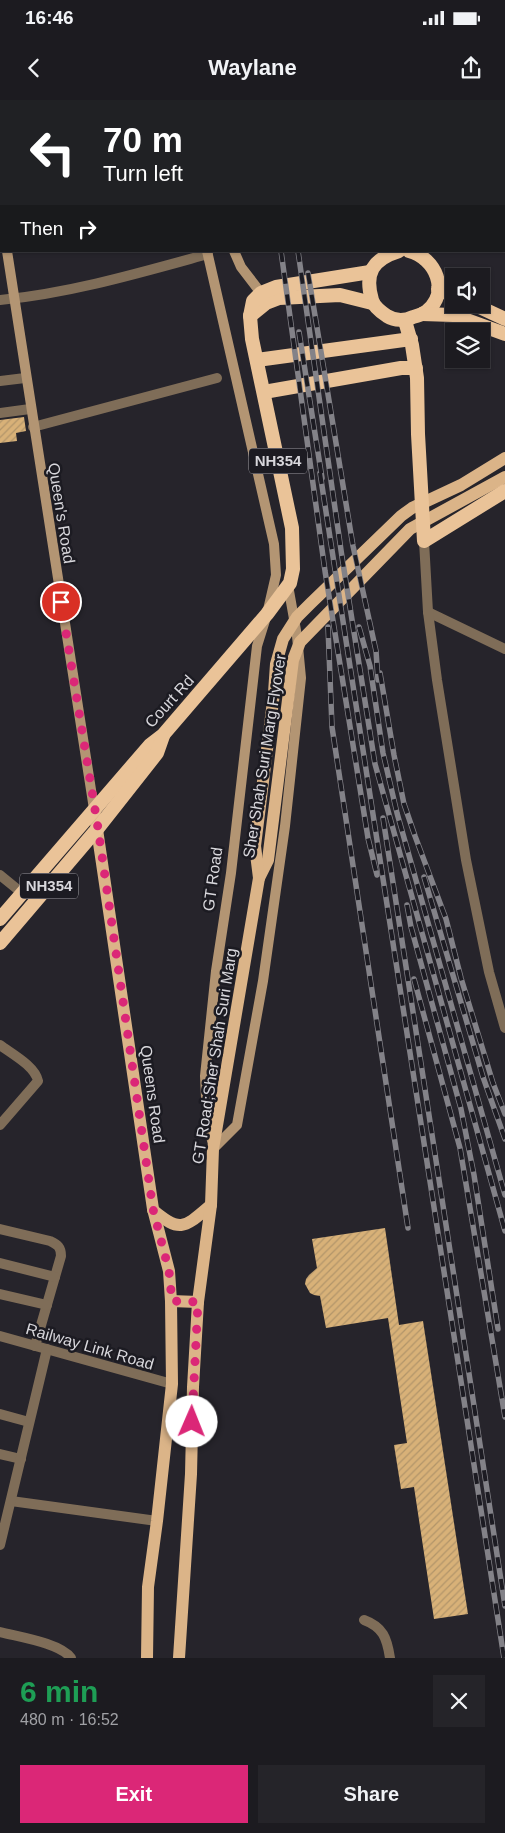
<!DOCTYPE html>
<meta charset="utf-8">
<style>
body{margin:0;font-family:Arial,sans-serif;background:#252429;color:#f1f3f6;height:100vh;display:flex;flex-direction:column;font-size:19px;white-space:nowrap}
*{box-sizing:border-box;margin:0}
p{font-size:16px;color:#a0a1a5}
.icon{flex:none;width:28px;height:28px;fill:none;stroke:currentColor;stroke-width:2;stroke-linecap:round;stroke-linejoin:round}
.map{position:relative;height:1558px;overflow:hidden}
.panel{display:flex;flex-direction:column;background:#1c1b20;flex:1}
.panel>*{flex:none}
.top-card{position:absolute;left:0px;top:0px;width:505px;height:152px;box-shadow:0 1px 4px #0004,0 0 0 1px #3a393e;background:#202124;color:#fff;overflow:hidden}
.fabs{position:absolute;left:445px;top:168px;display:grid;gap:10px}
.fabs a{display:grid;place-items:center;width:45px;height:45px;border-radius:0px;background:#1c1b20;box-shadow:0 1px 4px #0004,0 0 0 1px #3a393e;font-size:25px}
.pin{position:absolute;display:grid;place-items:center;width:42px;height:42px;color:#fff;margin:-21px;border:2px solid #fff;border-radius:50%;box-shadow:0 1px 5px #0007}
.me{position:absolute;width:55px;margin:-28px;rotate:1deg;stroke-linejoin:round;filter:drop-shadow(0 0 4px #0008)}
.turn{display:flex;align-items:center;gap:18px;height:105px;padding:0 20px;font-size:22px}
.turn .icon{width:65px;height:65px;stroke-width:2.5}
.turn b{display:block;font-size:35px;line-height:42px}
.then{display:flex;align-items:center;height:48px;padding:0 20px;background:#0003;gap:10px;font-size:19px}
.round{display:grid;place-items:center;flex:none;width:52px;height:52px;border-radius:0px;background:#252429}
.headline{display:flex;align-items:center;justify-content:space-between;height:85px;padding:0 20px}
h1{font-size:30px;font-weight:600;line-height:38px;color:#1e9e55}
.action{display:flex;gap:10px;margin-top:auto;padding:10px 20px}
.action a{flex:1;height:58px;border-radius:0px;background:#db2777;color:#fff;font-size:20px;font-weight:600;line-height:58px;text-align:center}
.action a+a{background:#252429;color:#f1f3f6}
.status{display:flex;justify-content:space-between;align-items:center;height:35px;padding:0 25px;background:#1c1b20;direction:ltr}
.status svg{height:14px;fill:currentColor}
header{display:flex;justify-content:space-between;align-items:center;height:65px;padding:0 20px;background:#1c1b20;font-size:22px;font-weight:600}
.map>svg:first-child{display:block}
.building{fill:url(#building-hatch)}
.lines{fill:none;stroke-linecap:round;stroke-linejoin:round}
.minor{stroke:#7f6d58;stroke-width:10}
.tertiary{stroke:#7f6d58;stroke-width:10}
.secondary{stroke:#b39573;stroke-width:10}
.primary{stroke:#dbb488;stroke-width:12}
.trunk{stroke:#eac398;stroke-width:14}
.rail-casing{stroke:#838288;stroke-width:5.5}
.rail{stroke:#1c1b22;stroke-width:4;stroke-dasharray:11;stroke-linecap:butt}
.route{stroke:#db2777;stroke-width:9;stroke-dasharray:0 16.2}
.labels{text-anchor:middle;stroke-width:5;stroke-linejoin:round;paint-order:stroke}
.shield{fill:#1c1b22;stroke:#a09fa4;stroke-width:1}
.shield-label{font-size:15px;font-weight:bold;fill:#d8d7dc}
.street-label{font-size:16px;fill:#d8d7dc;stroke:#1c1b22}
</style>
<div class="status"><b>16:46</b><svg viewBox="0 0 49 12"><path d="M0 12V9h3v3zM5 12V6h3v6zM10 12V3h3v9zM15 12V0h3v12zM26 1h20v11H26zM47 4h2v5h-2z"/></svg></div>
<header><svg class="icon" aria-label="back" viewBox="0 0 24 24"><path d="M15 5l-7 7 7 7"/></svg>Waylane<svg class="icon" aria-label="share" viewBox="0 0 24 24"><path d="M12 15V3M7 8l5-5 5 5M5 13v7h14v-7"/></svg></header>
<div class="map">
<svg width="505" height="1558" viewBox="0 0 505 1558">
<defs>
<pattern id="building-hatch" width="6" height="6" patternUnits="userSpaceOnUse" patternTransform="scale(1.25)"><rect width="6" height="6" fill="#d8b178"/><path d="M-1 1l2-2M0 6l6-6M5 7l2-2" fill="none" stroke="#b2956a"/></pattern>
</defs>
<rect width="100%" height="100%" fill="#26242b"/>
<g class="building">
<polygon points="24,317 26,331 16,333 17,341 0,343 0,320"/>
<polygon points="385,1128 399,1225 423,1221 468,1514 434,1519 414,1387 401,1389 394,1345 407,1343 388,1218 326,1228 320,1196 314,1195 310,1193 305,1184 306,1179 309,1175 317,1168 312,1139"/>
</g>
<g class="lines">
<g class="minor">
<polyline points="0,138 1,138"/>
<path d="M 0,200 C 71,193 139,173 208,154"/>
<polyline points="0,281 25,278"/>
<polyline points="0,313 30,309"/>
<polyline points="33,327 217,278"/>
<polyline points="428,512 505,549"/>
<polyline points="0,775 22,793"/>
<path d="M 0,945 C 12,954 35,966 38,981 L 0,1025"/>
<path d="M 0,1129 L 50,1141 C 58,1145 61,1147 61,1156 L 35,1246"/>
<polyline points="0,1163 55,1177"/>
<polyline points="0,1194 47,1205"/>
<polyline points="0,1236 172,1284"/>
<polyline points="0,1314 29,1322"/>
<polyline points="0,1354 21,1359"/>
<polyline points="11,1401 157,1421"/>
<polyline points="0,1445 47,1249"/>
<path d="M 364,1520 C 383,1527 387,1538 390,1558"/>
<path d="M 0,1532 C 19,1537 60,1543 71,1558"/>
</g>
<polyline class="tertiary" points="424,441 428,512 437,580 466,760 489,872 505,928"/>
<g class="secondary">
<polyline points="172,0 173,1"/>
<polyline points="0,110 1,117"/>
<polyline points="7,151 94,709"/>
<polyline points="207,151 274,444 276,475 267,514 257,546 231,773 216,871 205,976 206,998 212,1041"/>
<polyline points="234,151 241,167 261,193"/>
<polyline points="213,1049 237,1025 263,881 285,726 301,578 297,536 288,485"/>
</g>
<g class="primary">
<polyline points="504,136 505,136"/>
<polyline points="94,709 153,1109 169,1171 171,1201 172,1284 157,1421 148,1487 147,1558"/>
<polyline points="259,778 268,760 293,560 300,542 410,429 505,377"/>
<path d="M 153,1110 C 181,1134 185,1127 211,1105"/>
<polyline points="171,1201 198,1202"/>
<polyline points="179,1558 191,1374 193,1287 198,1202 211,1105 213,1049 259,778 255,746 274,593 276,564 283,539 297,517 310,504 401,416 412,408 461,385 505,358"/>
</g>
<g class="trunk">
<polyline points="459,0 459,1"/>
<polyline points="396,1 397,0"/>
<polyline points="412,1 412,0"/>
<polyline points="423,1 423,0"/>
<polyline points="504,122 505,124"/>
<path d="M 399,151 C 373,159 364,173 372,200 C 374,207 381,212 387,216 C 395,221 405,221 413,217 C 418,216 423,214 427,211 C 450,192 436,158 409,151"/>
<polyline points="438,189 454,196"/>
<polyline points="473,204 505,219"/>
<polyline points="422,214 453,215 505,234"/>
<polyline points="250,216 266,203 279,198 340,195 372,203"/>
<polyline points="405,221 412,245 417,278 418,334 424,441 505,391"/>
<polyline points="257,260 411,239"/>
<polyline points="264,292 401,268 416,268"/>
<polyline points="0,819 150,645 163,635 267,514 290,483 293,469 292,428 252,239 250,216 253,201 261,193 276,187 370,172"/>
<polyline points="0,843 98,728 157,653 163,636"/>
</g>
<defs>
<g id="rail">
<polyline points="260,0 261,1"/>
<polyline points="268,0 269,1"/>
<polyline points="277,0 278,1"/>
<polyline points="281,151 325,471 368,738 377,775"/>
<polyline points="298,151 342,457 375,664 505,1131"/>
<polyline points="308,173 353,446 376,551 378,580"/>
<polyline points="299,232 322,378"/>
<polyline points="320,373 504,1558"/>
<polyline points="328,527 332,627 408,1128"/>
<polyline points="359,527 370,566 383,653 397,713 505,1095"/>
<polyline points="380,573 394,655 404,704 415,736 446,819 461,878 493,983 505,1014"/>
<polyline points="383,718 505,1506"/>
<polyline points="424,777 483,977 505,1039"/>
<polyline points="407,805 411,827 461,1009 474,1075 498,1229"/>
<polyline points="414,879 460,1048 505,1317"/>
</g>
</defs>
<use href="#rail" class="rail-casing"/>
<use href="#rail" class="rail"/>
</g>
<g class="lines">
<polyline class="route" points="61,502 98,728 153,1109 169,1171 172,1201 198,1202 192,1322"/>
</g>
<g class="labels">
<g class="shield">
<rect x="249" y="348.5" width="58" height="25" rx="4"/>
<rect x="20" y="773.5" width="58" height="25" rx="4"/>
</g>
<g class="shield-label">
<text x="278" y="366">NH354</text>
<text x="49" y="791">NH354</text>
</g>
<g class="street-label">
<text transform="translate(62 413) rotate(81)" y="6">Queen's Road</text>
<text transform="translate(169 601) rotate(-48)" y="6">Court Rd</text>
<text transform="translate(264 656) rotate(-81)" y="6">Sher Shah Suri Marg Flyover</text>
<text transform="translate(212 779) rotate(-82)" y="6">GT Road</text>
<text transform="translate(214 956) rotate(-81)" y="6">GT Road;Sher Shah Suri Marg</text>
<text transform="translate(153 994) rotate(82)" y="6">Queens Road</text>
<text transform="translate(90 1246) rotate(16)" y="6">Railway Link Road</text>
</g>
</g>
</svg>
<div class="fabs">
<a><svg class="icon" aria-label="sound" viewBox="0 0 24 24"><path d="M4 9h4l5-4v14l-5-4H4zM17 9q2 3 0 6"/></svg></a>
<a><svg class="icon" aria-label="layers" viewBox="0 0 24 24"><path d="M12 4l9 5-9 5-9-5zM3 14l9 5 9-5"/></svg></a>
</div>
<div class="pin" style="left:61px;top:502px;background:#d93025"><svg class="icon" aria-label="arrive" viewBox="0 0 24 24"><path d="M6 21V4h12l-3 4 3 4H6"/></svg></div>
<svg class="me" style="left:192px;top:1322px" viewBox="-20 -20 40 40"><circle r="19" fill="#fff"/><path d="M0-13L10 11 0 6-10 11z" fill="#db2777"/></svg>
<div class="top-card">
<div class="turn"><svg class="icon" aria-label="left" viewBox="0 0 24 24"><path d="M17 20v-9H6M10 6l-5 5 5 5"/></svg><div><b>70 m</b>Turn left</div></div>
<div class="then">Then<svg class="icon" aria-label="right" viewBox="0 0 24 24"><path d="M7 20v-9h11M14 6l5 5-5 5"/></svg></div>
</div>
</div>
<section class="panel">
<div class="headline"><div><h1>6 min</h1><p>480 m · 16:52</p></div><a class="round"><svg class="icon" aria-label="close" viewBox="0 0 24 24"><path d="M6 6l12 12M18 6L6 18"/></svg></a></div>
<div class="action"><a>Exit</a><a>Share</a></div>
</section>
